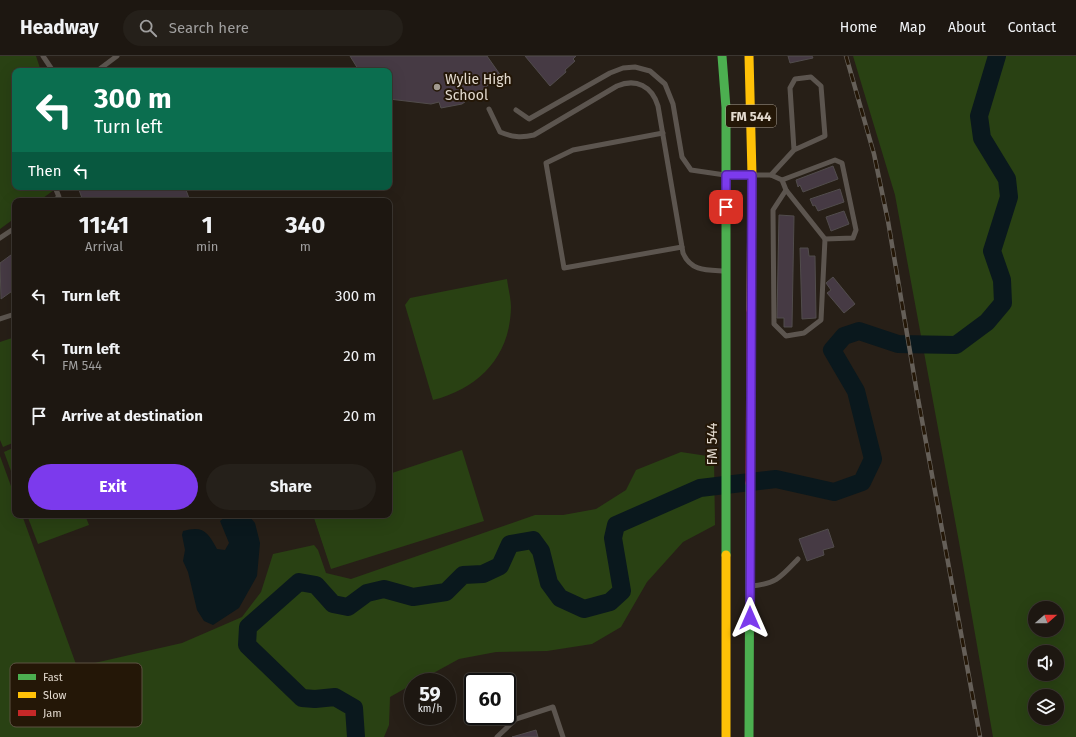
<!DOCTYPE html>
<style>
body{margin:0;font-family:"Fira Sans",sans-serif;background:#25201a;color:#f1f3f6;height:100vh;display:flex;flex-direction:column;font-size:15px;white-space:nowrap}
*{box-sizing:border-box;margin:0}
p{font-size:13px;color:#a09f9f}
.icon{flex:none;width:22px;height:22px;fill:none;stroke:currentColor;stroke-width:2;stroke-linecap:round;stroke-linejoin:round}
.map{position:relative;flex:1;overflow:hidden}
.side{position:absolute;left:12px;top:142px;width:380px;height:320px;display:flex;flex-direction:column;background:#1d1711;border-radius:8px;box-shadow:0 4px 16px #0002,0 0 0 1px #3b3631}
.side>*{flex:none}
.banner{position:absolute;left:12px;top:12px;width:380px;height:122px;border-radius:8px;box-shadow:0 4px 16px #0002,0 0 0 1px #3b3631;background:#0b6e4f;color:#fff;overflow:hidden}
.needle{width:26px;rotate:70deg}
.fabs{position:absolute;left:1028px;top:545px;display:grid;gap:8px}
.fabs a{display:grid;place-items:center;width:36px;height:36px;border-radius:50%;background:#1d1711;box-shadow:0 4px 16px #0002,0 0 0 1px #3b3631;font-size:20px}
.speed{position:absolute;left:404px;top:617px;display:flex;gap:8px;font-size:20px;font-weight:700;text-align:center}
.speed>*{display:grid;place-content:center;width:52px;height:52px;border-radius:50%;background:#1d1711;box-shadow:0 4px 16px #0002,0 0 0 1px #3b3631;line-height:1}
.speed small{font-size:10px;font-weight:400}
.speed .limit{border:2px solid #111;border-radius:6px;background:#fff;color:#111}
.pin{position:absolute;display:grid;place-items:center;width:34px;height:34px;color:#fff;margin:-17px;border-radius:8px;box-shadow:0 2px 6px #0006}
.me{position:absolute;width:44px;margin:-22px;rotate:0deg;stroke-linejoin:round;filter:drop-shadow(0 0 3px #0008)}
.turn{display:flex;align-items:center;gap:14px;height:84px;padding:0 16px;font-size:18px}
.turn .icon{width:52px;height:52px;stroke-width:2.5}
.turn b{display:block;font-size:28px;line-height:34px}
.then{display:flex;align-items:center;height:38px;padding:0 16px;background:#0003;gap:8px;font-size:15px}
.eta{display:flex;justify-content:space-evenly;align-items:center;height:68px;text-align:center}
.eta b{font-size:24px;font-weight:700;line-height:28px}
.cta{display:flex;gap:8px;margin-top:auto;padding:8px 16px}
.cta a{flex:1;height:46px;border-radius:24px;background:#7c3aed;color:#fff;font-size:16px;font-weight:700;line-height:46px;text-align:center}
.cta a+a{background:#25201a;color:#f1f3f6}
ul{padding:0;list-style:none}
li{display:flex;align-items:center;gap:12px;height:60px;padding:0 16px}
li div{flex:1}
li b{display:block;font-size:15px}
li em{font-style:normal}
header{display:flex;align-items:center;gap:24px;box-sizing:border-box;height:56px;padding:0 20px;background:#1d1711;border-bottom:1px solid #3b3631}
header strong{font-size:19px}
nav{display:flex;gap:22px;margin-inline-start:auto;font-size:14px}
.search{width:280px;height:36px;background:#25201a;display:flex;align-items:center;gap:10px;box-sizing:border-box;padding:0 14px;border-radius:22px;color:#a09f9f;font-size:15px}
.map>svg:first-child{display:block}
.green{fill:#294113;fill-rule:evenodd}
.water{fill:#0a181d}
.lines{fill:none;stroke-linecap:round;stroke-linejoin:round}
.river{stroke:#0a181d;stroke-width:18}
.building{fill:#463a44;stroke:#514c4c}
.lane{stroke:#5c554f;stroke-width:5}
.fast{stroke:#4caf50;stroke-width:9}
.slow{stroke:#ffc107;stroke-width:9}
.jam{stroke:#c62828;stroke-width:9}
.rail-casing{stroke:#655f58;stroke-width:4.5}
.rail{stroke:#241707;stroke-width:3;stroke-dasharray:9;stroke-linecap:butt}
.route-casing{stroke:#51269a;stroke-width:10}
.route{stroke:#7c3aed;stroke-width:7}
.poi-dot{fill:#a1998f;stroke:#241707;stroke-width:1.5}
.labels{text-anchor:middle;stroke-width:4;stroke-linejoin:round;paint-order:stroke}
.shield{fill:#241707;stroke:#aaa093;stroke-width:1}
.shield-label{font-size:13px;font-weight:bold;fill:#e3dacf}
.poi-label{font-size:14px;fill:#e3dacf;stroke:#241707;text-anchor:start}
.street-label{font-size:14px;fill:#e3dacf;stroke:#241707}
.key{fill:#241707;stroke:#5d5243;stroke-width:1}
.key-label{font-size:11px;fill:#e3dacf}
</style>
<header>
<strong>Headway</strong>
<div class="search"><svg class="icon" aria-label="search" viewBox="0 0 24 24"><circle cx="10" cy="10" r="6"/><path d="M15 15l6 6"/></svg>Search here</div>
<nav><a>Home</a><a>Map</a><a>About</a><a>Contact</a></nav>
</header>
<div class="map">
<svg width="1076" height="681" viewBox="0 0 1076 681">
<rect width="100%" height="100%" fill="#271f17"/>
<g class="green">
<polygon points="0,0 36,0 41,15 15,15 15,131 58,131 39,145 15,145 15,162 0,173"/>
<path d="M 853,0 L 1076,0 L 1076,681 L 993,681 L 959,486 L 895,139 ZM 1035,552 L 1057,552 L 1057,574 L 1035,574 ZM 1035,596 L 1057,596 L 1057,618 L 1035,618 ZM 1035,640 L 1057,640 L 1057,662 L 1035,662 Z"/>
<path d="M 507,223 C 508,232 511,242 511,251 C 510,301 479,332 433,344 L 405,249 L 410,242 Z"/>
<polygon points="15,281 15,386 3,391 0,384 0,286"/>
<polygon points="15,391 15,426 4,396"/>
<polygon points="462,394 484,465 331,513 313,459 389,459 389,418"/>
<polygon points="681,396 714,401 715,469 683,486 647,526 621,571 592,588 547,595 496,596 459,603 417,626 413,626 413,628 390,641 389,669 384,681 0,681 0,400 15,441 15,459 22,459 77,611 182,587 242,561 261,536 273,498 314,489 318,494 326,517 351,523 535,459 563,459 596,453 626,434 636,414"/>
<polygon points="27,459 85,459 89,469 38,488"/>
</g>
<path class="water" d="M 228,459 L 248,459 L 255,467 L 260,487 L 257,520 L 239,552 L 213,569 L 204,565 L 197,554 L 188,516 L 183,505 L 185,494 L 182,479 L 183,475 C 203,469 208,476 217,493 L 225,494 L 229,487 L 220,465 Z"/>
<g class="lines">
<polyline class="river" points="356,681 354,652 335,641 315,643 302,642 247,589 248,571 299,526 316,529 333,548 348,551 367,537 384,533 413,541 446,536 463,519 483,518 500,510 510,488 533,484 541,495 549,527 560,542 584,553 610,546 622,535 613,482 616,469 700,432 776,423 834,436 862,426 873,403 856,335 832,294 844,280 859,275 898,288 956,289 987,266 1003,247 1002,224 992,195 1009,141 1007,123 982,82 979,60 997,0"/>
</g>
<g class="building">
<polygon points="350,0 487,0 501,20 462,48 441,52 439,46 431,48 389,43 389,15 355,15 358,13"/>
<polygon points="525,0 576,0 573,3 575,5 565,14 566,16 550,30"/>
<polygon points="788,0 812,0 813,2 790,7"/>
<polygon points="833,110 838,123 803,136 800,129 798,131 796,124"/>
<polygon points="78,131 185,131 190,145 83,145"/>
<polygon points="840,133 844,146 818,155 815,149 813,150 810,143"/>
<polygon points="844,155 849,168 831,175 826,161"/>
<polygon points="779,159 794,160 792,271 784,271 784,262 777,262"/>
<polygon points="800,192 808,192 809,200 815,200 816,262 802,263"/>
<polygon points="15,196 15,233 1,243 0,207"/>
<polygon points="833,221 855,248 844,257 827,237 831,234 826,227"/>
<polygon points="828,473 834,491 823,494 824,499 807,505 799,483"/>
<polygon points="536,674 538,681 512,681"/>
</g>
<g class="lines">
<g class="lane">
<polyline points="43,0 53,15"/>
<polyline points="97,15 117,0"/>
<path d="M 489,53 L 500,76 C 512,81 521,82 534,79 L 617,30 C 636,22 652,30 658,50 L 683,197 C 691,216 708,214 725,215"/>
<polyline points="516,54 529,63 610,17 623,12 635,11 650,15 665,28 673,48 682,101 691,114 725,119"/>
<polyline points="663,77 573,94 546,107 564,212 682,191"/>
<polyline points="753,119 771,119 794,94 790,32 795,23 811,21 821,30 825,80 794,94"/>
<polyline points="771,119 782,124 786,134 825,183"/>
<polyline points="782,124 835,104 842,107 856,174 853,182 825,183 821,264 804,277 786,280 774,268 773,154 786,134"/>
<polyline points="53,145 59,141 55,131"/>
<polyline points="0,182 15,172"/>
<polyline points="0,263 15,258"/>
<path d="M 751,530 C 776,528 781,521 798,503"/>
<polyline points="497,681 516,663 553,651 563,681"/>
</g>
<g class="fast">
<polyline points="722,0 726,52 726,499"/>
<polyline points="749,681 750,427"/>
</g>
<g class="slow">
<polyline points="749,0 752,119 751,254"/>
<polyline points="726,499 726,681"/>
</g>
<polyline class="jam" points="750,427 751,254"/>
<defs>
<polyline id="rail" points="846,0 874,98 888,165 917,337 980,681"/>
</defs>
<use href="#rail" class="rail-casing"/>
<use href="#rail" class="rail"/>
</g>
<g class="lines">
<defs>
<polyline id="route" points="726,151 726,119 752,119 750,562"/>
</defs>
<use href="#route" class="route-casing"/>
<use href="#route" class="route"/>
</g>
<circle class="poi-dot" cx="437" cy="31" r="4"/>
<g class="labels">
<rect class="shield" x="726" y="49" width="50" height="22" rx="3"/>
<g class="shield-label">
<text x="751" y="65">FM 544</text>
</g>
<g class="poi-label">
<text x="445" y="28">Wylie High<tspan x="445" dy="16">School</tspan></text>
</g>
<g class="street-label">
<text transform="translate(712 388) rotate(-90)" y="5">FM 544</text>
</g>
</g>
<rect x="10" y="607" width="132" height="64" rx="6" class="key"/>
<rect x="18" y="618" width="18" height="6" fill="#4caf50"/>
<rect x="18" y="636" width="18" height="6" fill="#ffc107"/>
<rect x="18" y="654" width="18" height="6" fill="#c62828"/>
<g class="key-label">
<text x="43" y="625">Fast</text>
<text x="43" y="643">Slow</text>
<text x="43" y="661">Jam</text>
</g>
</svg>
<div class="fabs">
<a><svg class="needle" viewBox="-14 -14 28 28"><path d="M0-13l5 13h-10z" fill="#e53935"/><path d="M0 13l5-13h-10z" fill="#a09f9f"/></svg></a>
<a><svg class="icon" aria-label="sound" viewBox="0 0 24 24"><path d="M4 9h4l5-4v14l-5-4H4zM17 9q2 3 0 6"/></svg></a>
<a><svg class="icon" aria-label="layers" viewBox="0 0 24 24"><path d="M12 4l9 5-9 5-9-5zM3 14l9 5 9-5"/></svg></a>
</div>
<div class="speed"><div>59<small>km/h</small></div><div class="limit">60</div></div>
<div class="pin" style="left:726px;top:151px;background:#d93025"><svg class="icon" aria-label="arrive" viewBox="0 0 24 24"><path d="M6 21V4h12l-3 4 3 4H6"/></svg></div>
<svg class="me" style="left:750px;top:562px" viewBox="-20 -20 40 40"><path d="M0-17L14 15 0 8-14 15z" fill="#7c3aed" stroke="#fff" stroke-width="4"/></svg>
<div class="banner">
<div class="turn"><svg class="icon" aria-label="left" viewBox="0 0 24 24"><path d="M17 20v-9H6M10 6l-5 5 5 5"/></svg><div><b>300 m</b>Turn left</div></div>
<div class="then">Then<svg class="icon" aria-label="left" viewBox="0 0 24 24"><path d="M17 20v-9H6M10 6l-5 5 5 5"/></svg></div>
</div>
<section class="side">
<div class="eta">
<div><b>11:41</b><p>Arrival</p></div>
<div><b>1</b><p>min</p></div>
<div><b>340</b><p>m</p></div>
</div>
<ul>
<li><svg class="icon" aria-label="left" viewBox="0 0 24 24"><path d="M17 20v-9H6M10 6l-5 5 5 5"/></svg><div><b>Turn left</b></div><em>300 m</em></li>
<li><svg class="icon" aria-label="left" viewBox="0 0 24 24"><path d="M17 20v-9H6M10 6l-5 5 5 5"/></svg><div><b>Turn left</b><p>FM 544</p></div><em>20 m</em></li>
<li><svg class="icon" aria-label="arrive" viewBox="0 0 24 24"><path d="M6 21V4h12l-3 4 3 4H6"/></svg><div><b>Arrive at destination</b></div><em>20 m</em></li>
</ul>
<div class="cta"><a>Exit</a><a>Share</a></div>
</section>
</div>
